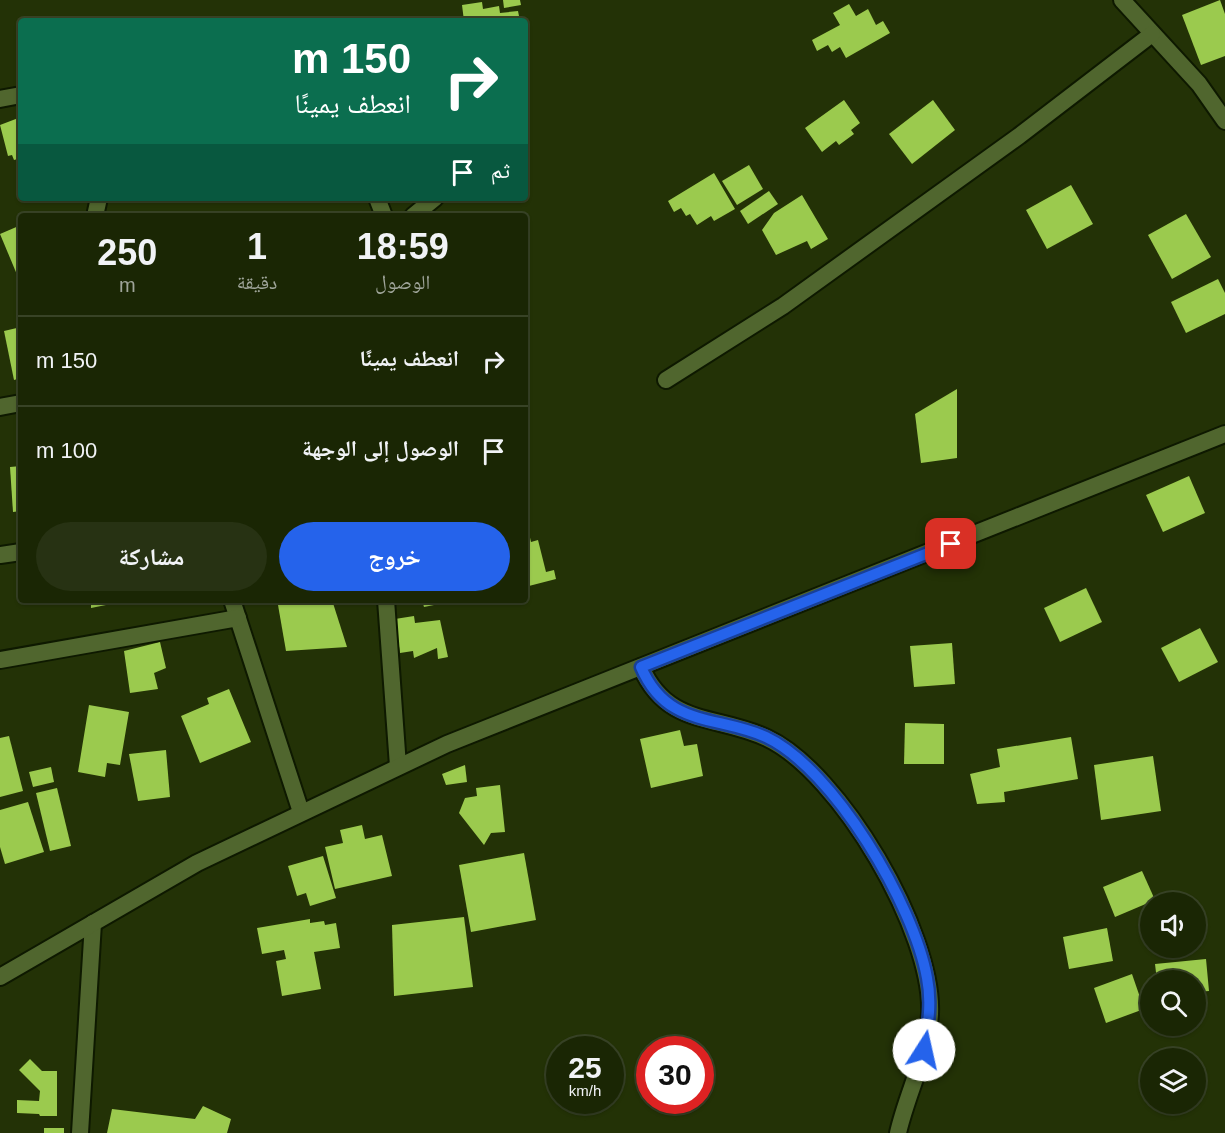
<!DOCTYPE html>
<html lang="ar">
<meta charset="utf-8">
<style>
body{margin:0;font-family:Helvetica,"Noto Naskh Arabic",sans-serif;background:#273213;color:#f1f3f6;direction:rtl;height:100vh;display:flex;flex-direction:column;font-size:22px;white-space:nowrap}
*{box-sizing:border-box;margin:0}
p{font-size:20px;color:#9fa59a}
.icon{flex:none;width:33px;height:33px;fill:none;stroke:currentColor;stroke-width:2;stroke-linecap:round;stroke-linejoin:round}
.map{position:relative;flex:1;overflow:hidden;direction:ltr}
.drawer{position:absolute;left:18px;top:213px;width:510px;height:390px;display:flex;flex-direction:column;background:#1a2604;border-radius:6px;box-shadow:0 2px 4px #0004,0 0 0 2px #384326;direction:rtl}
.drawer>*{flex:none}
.guide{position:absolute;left:18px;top:18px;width:510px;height:183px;border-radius:6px;box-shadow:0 2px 4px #0004,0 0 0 2px #384326;direction:rtl;background:#0b6e4f;color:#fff;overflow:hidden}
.tools{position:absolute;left:1140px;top:892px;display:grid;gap:12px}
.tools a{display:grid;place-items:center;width:66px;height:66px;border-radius:50%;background:#1a2604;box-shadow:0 2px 4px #0004,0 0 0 2px #384326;font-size:30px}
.speed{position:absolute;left:546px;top:1036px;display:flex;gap:12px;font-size:30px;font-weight:700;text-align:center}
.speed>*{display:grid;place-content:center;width:78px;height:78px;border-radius:50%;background:#1a2604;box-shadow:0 2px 4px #0004,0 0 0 2px #384326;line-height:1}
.speed small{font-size:15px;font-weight:400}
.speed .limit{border:9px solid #d22;background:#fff;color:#111}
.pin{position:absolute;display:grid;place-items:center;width:51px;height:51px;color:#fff;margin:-26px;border-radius:12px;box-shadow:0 3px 9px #0006}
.me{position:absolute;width:66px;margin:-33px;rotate:10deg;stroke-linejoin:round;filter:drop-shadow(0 0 4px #0008)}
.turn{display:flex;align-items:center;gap:21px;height:126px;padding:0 18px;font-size:27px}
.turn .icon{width:78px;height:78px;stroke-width:2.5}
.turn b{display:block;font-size:42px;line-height:51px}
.then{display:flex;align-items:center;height:57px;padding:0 18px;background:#0003;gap:12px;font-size:22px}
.eta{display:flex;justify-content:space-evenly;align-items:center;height:102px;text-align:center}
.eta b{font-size:36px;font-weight:800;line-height:42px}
.cta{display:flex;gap:12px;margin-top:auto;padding:12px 18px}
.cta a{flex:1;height:69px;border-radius:36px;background:#2563eb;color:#fff;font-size:24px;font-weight:800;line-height:69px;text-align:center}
.cta a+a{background:#273213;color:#f1f3f6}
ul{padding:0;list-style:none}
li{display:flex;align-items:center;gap:18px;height:90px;padding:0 18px;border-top:2px solid #384326}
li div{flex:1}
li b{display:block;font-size:22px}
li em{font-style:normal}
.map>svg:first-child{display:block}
.building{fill:#9bca4e}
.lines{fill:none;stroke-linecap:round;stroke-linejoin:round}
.minor-casing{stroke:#0e1900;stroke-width:20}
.tertiary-casing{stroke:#0e1900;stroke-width:20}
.minor{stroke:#50662e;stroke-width:16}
.tertiary{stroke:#50662e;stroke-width:16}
.route-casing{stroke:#184099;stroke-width:15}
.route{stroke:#2563eb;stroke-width:10}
</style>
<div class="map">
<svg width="1225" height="1133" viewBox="0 0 1225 1133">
<rect width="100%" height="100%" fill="#233206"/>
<g class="building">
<polygon points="503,0 520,0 521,5 504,8"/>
<polygon points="1220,0 1225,14 1225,56 1201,65 1182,15"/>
<polygon points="482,2 483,9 499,6 500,13 518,11 520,21 464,21 462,5"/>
<polygon points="849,4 856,16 868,9 876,25 883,21 890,33 846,58 840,47 832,52 828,45 817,51 812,40 840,25 833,13"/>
<polygon points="844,100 860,123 851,130 854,134 839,145 836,141 822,152 805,128"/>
<polygon points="933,100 955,130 912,164 889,134"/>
<polygon points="21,117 21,158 14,160 12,155 8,156 0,125"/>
<polygon points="749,165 763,189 737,205 722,181"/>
<polygon points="714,173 735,209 714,221 711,216 697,225 690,214 686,216 681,208 674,212 668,201"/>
<polygon points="1071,185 1093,224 1047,249 1026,210"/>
<polygon points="769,191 778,204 748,224 740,211"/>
<polygon points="802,195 828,239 811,249 807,241 776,255 762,230 774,213"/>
<polygon points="1186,214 1211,257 1172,279 1148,235"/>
<polygon points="21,225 21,275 18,277 0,234"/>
<polygon points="1218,279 1225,293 1225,314 1186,333 1171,302"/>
<polygon points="21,327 21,378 14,380 4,331"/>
<polygon points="957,389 957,458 921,463 915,414"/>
<polygon points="21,466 21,511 13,512 10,467"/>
<polygon points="1189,476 1205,513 1163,532 1146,495"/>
<polygon points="529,533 531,542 538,540 546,572 554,570 556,579 525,587 525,534"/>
<polygon points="1086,588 1102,622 1060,642 1044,608"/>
<polygon points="91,600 125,600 126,601 91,608"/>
<polygon points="295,600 332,600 347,647 286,651 278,605"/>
<polygon points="422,600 438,600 439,604 424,607"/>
<polygon points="414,616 415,623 440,620 448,657 438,659 437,648 414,658 413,651 400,653 395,619"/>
<polygon points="1200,628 1218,662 1179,682 1161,648"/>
<polygon points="160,642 166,668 154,673 158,689 130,693 124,651"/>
<polygon points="952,643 955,684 914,687 910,646"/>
<polygon points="229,689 251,742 200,763 181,716 209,704 207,698"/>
<polygon points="89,705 129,712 120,765 107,763 105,777 78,772"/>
<polygon points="905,723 944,724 944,764 904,764"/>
<polygon points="680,730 684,746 697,744 703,776 651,788 640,739"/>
<polygon points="9,736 23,791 0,797 0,738"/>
<polygon points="1071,737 1078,779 1004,792 1005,802 977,804 970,774 1000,767 997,749"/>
<polygon points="166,750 170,797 138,801 129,754"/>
<polygon points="1153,756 1161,811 1101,820 1094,765"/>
<polygon points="465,765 467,782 446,785 442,774"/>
<polygon points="51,767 54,782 33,787 29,772"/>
<polygon points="500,785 505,832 491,833 484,845 459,813 465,798 477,796 476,788"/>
<polygon points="57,788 71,846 50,851 36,793"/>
<polygon points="28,802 44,852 5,864 0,847 0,810"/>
<polygon points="362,825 365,839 382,835 392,876 335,889 325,847 343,843 340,830"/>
<polygon points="524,853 536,920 471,932 459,865"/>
<polygon points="323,856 336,898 310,906 306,893 297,896 288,866"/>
<polygon points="1142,871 1155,900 1115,917 1103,887"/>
<polygon points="464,917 473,987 394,996 392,925"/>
<polygon points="310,919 310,923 324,921 325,925 336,923 340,948 314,952 321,989 282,996 276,961 286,959 284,950 262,954 257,928"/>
<polygon points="1107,928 1113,961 1069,969 1063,937"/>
<polygon points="1206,959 1209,991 1196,992 1196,981 1157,981 1155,964"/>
<polygon points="1132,974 1144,1009 1106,1023 1094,988"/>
<polygon points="30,1059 42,1071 57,1071 57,1116 40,1116 39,1114 17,1113 17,1100 39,1101 40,1091 19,1070"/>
<polygon points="203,1106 231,1119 227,1133 107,1133 112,1109 195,1119"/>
<rect x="44" y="1128" width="20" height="5"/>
</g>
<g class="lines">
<defs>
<g id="minor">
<polyline points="1122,0 1199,84 1225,121"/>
<polyline points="0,99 21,95"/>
<polyline points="377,198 384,216"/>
<polyline points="95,216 99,198"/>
<polyline points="413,216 435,198"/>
<polyline points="666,380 783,306 1019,136 1152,34"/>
<polyline points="0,407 21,403"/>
<polyline points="0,555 21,552"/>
<polyline points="232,600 301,812"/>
<polyline points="386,600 398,766"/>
<polyline points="0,660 238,618"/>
<path d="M 641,667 C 668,728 717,714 767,738 C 840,772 934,933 930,1014 C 928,1055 907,1093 898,1133"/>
<polyline points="80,1133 93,923"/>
</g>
<polyline id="tertiary" points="0,977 197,863 447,744 1225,434"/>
</defs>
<use href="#minor" class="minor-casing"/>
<use href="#tertiary" class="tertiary-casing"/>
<use href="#minor" class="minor"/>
<use href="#tertiary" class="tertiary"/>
</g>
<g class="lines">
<defs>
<path id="route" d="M 924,1050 C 928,1025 932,1003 927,978 C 914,905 834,769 766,737 C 717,715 667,728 641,667 L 951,544"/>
</defs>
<use href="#route" class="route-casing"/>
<use href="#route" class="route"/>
</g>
</svg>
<div class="tools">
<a><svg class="icon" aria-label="sound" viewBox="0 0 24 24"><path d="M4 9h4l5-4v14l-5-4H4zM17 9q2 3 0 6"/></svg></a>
<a><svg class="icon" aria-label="search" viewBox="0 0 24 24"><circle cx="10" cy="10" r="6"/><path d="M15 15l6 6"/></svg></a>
<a><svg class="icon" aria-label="layers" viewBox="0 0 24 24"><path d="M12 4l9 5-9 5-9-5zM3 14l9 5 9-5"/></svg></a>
</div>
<div class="speed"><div>25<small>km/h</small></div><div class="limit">30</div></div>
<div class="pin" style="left:951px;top:544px;background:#d93025"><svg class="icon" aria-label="arrive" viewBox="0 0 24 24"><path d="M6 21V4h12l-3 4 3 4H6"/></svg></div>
<svg class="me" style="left:924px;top:1050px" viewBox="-20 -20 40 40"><circle r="19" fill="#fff"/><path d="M0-13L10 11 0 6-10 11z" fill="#2563eb"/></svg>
<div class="guide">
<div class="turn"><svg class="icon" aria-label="right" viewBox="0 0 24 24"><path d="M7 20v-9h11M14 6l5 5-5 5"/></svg><div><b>150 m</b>انعطف يمينًا</div></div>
<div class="then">ثم<svg class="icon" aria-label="arrive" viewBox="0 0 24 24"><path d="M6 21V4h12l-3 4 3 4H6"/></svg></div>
</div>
<section class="drawer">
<div class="eta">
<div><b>18:59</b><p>الوصول</p></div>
<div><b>1</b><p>دقيقة</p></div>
<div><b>250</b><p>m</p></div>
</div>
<ul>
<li><svg class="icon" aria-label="right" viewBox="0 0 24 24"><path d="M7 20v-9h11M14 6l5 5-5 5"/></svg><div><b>انعطف يمينًا</b></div><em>150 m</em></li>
<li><svg class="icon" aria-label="arrive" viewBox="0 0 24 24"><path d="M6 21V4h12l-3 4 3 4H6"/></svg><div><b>الوصول إلى الوجهة</b></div><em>100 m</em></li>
</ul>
<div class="cta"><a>خروج</a><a>مشاركة</a></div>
</section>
</div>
